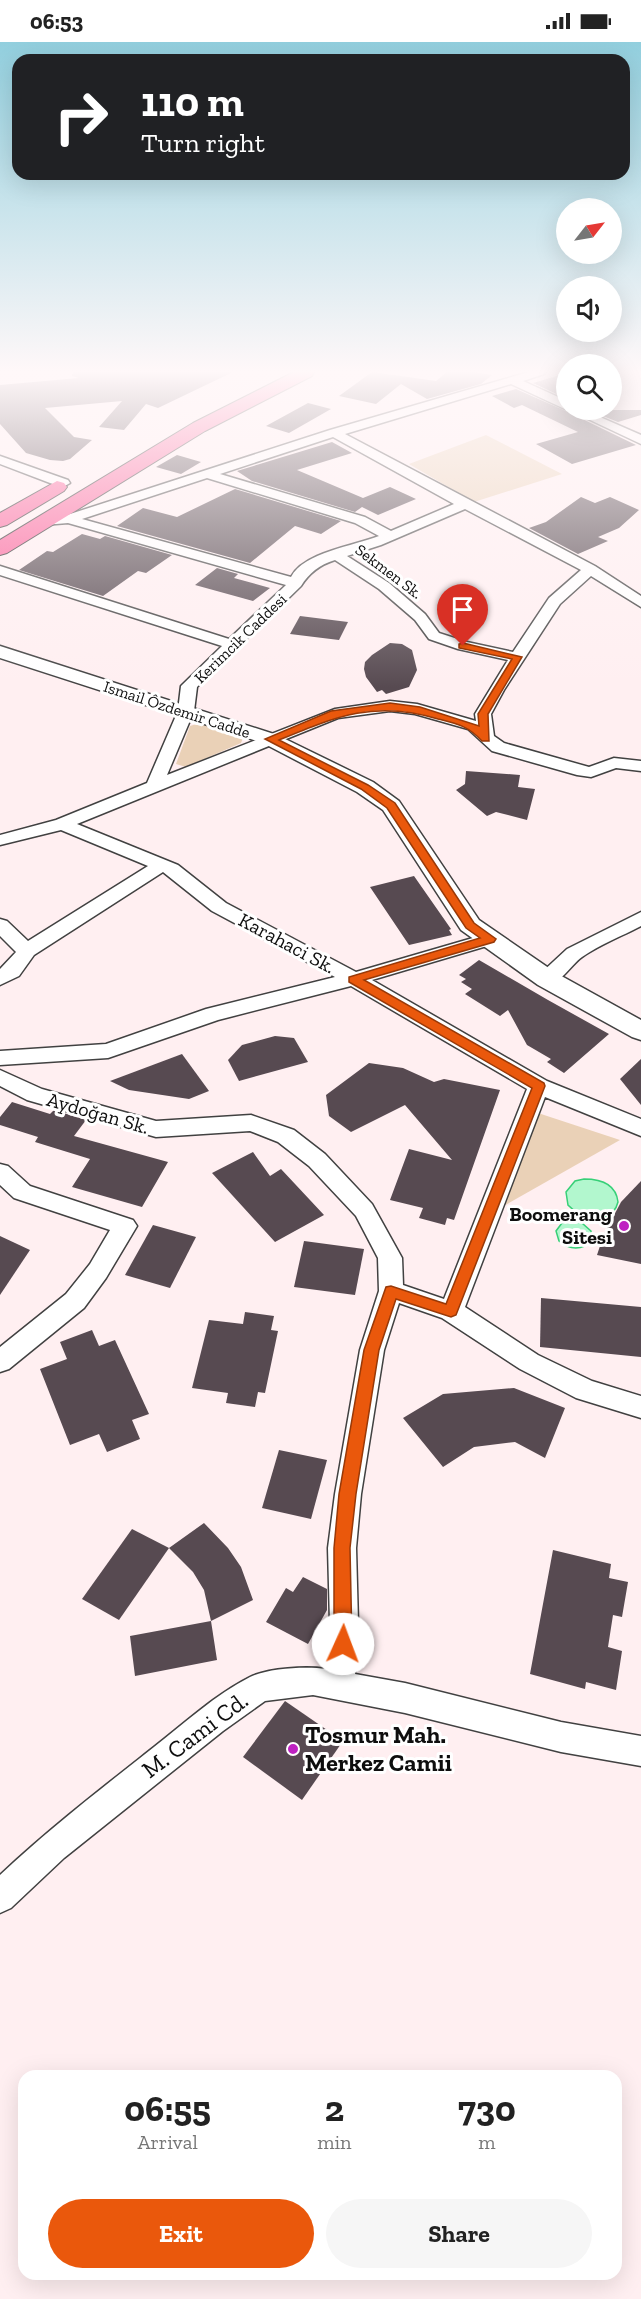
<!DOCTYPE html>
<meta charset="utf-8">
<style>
body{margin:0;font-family:"Zilla Slab",serif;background:#f6f6f6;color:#222;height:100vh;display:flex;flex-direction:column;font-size:22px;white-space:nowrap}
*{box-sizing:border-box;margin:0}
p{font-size:20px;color:#767676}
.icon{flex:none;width:33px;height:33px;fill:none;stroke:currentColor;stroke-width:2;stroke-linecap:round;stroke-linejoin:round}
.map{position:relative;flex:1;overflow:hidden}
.side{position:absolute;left:18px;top:2028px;width:604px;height:210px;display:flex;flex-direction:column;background:#fff;border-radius:18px;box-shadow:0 6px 24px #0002}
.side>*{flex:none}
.guide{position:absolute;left:12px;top:12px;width:618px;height:126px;border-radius:18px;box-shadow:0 6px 24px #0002;background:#202124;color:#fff;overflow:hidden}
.needle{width:39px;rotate:59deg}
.fabs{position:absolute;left:556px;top:156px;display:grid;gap:12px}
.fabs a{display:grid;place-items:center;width:66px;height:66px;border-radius:50%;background:#fff;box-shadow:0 6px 24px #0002;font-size:30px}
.pin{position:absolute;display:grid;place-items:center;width:51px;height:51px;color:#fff;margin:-62px -26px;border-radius:50% 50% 50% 0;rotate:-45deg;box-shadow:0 0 6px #0007}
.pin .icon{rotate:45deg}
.me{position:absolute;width:66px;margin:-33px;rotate:2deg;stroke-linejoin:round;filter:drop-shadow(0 0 4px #0008)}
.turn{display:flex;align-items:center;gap:21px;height:126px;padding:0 30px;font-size:27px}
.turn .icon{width:78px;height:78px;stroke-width:2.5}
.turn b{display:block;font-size:42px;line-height:51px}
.eta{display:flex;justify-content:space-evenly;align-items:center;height:102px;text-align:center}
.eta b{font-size:36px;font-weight:700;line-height:42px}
.primary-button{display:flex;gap:12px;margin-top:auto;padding:12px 30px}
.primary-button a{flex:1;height:69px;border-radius:36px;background:#ea580c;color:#fff;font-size:24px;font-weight:700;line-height:69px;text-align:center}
.primary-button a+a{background:#f6f6f6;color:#222}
.status{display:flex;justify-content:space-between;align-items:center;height:42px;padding:0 30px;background:#fff;direction:ltr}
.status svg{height:16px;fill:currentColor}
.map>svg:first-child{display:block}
.green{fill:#ead1b7}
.water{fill:#b2f7ce;stroke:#37d078;stroke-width:1.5}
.building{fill:#574a51}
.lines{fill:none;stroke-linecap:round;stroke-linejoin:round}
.minor-casing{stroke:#414141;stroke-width:3}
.tertiary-casing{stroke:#414141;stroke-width:3}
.trunk-casing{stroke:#1f1f1f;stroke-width:2}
.minor{fill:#fff;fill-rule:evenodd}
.tertiary{fill:#fff;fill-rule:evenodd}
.trunk{fill:#f95b96;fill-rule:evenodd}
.route{fill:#ea580c;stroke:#983908;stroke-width:1.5}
.poi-dot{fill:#be22c1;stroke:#fff;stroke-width:2}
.labels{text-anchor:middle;stroke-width:6;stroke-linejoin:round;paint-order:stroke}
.far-street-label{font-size:16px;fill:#0e0e0e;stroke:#fff}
.street-label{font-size:20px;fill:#0e0e0e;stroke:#fff}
.poi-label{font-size:20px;font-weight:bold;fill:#0e0e0e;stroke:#fff;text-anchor:end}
.near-street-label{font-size:24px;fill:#0e0e0e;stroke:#fff}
.near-poi-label{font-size:24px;font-weight:bold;fill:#0e0e0e;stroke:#fff;text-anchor:start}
</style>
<div class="status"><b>06:53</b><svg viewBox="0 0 49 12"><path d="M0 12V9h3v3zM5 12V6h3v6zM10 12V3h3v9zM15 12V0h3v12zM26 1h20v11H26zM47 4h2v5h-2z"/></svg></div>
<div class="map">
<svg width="641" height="2257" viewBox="0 0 641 2257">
<rect width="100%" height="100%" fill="#ffeff1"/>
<g class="green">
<polygon points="486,393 562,432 474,460 409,422"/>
<polygon points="200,681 243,696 241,701 186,725 176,722 190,684"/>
<polygon points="538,1071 620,1098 502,1165"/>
</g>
<path class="water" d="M 584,1137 C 600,1137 616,1142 618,1160 C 614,1176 599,1178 585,1175 L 582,1181 L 591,1189 L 591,1198 C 583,1209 569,1208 559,1199 L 556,1189 L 562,1181 L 577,1179 L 579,1173 L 568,1163 L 566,1150 L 575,1139 Z"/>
<g class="building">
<polygon points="73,330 233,330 158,366 146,362 124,388 99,385 122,359 45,366 74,395 92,398 70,417 63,419 50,418 26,411 0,382 0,343 79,336 72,334"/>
<polygon points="372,330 436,339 447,330 473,330 492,333 481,342 427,357 401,342 376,362 339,354"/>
<polygon points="567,331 567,357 533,341"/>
<polygon points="516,347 568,370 636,403 572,422 536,402 578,390 522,363 514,366 492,354"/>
<polygon points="308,361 331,367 289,391 266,384"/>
<polygon points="588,368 641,368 641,373 618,380"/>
<polygon points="332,400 352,411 297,428 363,456 390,445 416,457 378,473 362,465 355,470 252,439 237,429"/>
<polygon points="177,413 201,420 181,432 156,425"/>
<polygon points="235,447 341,479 321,492 295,484 250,521 117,484 143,466 177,475"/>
<polygon points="581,455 595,461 610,455 639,468 619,486 598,495 608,499 578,512 529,486 546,480"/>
<polygon points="82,492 100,497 105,494 172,513 146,531 138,529 103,554 19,528 47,509 53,510"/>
<polygon points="217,526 238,532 234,536 270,546 253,559 195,543"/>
<polygon points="300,574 348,580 339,598 290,592"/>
<polygon points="390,601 402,602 412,608 417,628 409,645 386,652 382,648 377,650 366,635 364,627 365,620 372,613"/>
<polygon points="466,729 520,733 518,745 535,747 527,778 496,770 487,774 456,748 465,742"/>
<polygon points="414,834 451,887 449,888 452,893 409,903 370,845"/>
<polygon points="479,918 548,958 609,992 564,1031 547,1020 551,1017 527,1003 508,968 500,974 465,952 472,947 461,940 466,937 459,933"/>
<polygon points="275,994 294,996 308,1020 239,1039 228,1018 242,1003"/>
<polygon points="182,1012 209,1049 189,1057 129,1048 110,1039"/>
<polygon points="641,1017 641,1063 620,1037"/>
<polygon points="369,1021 403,1026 434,1040 444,1037 500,1048 454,1178 447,1176 445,1183 419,1176 423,1166 390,1158 409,1107 452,1118 405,1063 351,1090 329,1074 326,1053"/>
<polygon points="12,1060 50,1072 54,1068 86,1078 74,1094 168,1120 142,1165 72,1145 90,1117 35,1100 38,1095 0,1083 0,1075"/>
<polygon points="253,1110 270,1134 281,1127 324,1173 275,1200 212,1131"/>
<polygon points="641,1139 641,1222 597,1213 604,1192 621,1160"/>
<polygon points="153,1183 196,1195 170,1246 125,1233"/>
<polygon points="0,1194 30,1208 0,1253"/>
<polygon points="304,1199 364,1207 355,1253 294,1245"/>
<polygon points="541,1256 641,1265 641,1315 540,1305"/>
<polygon points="245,1270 274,1274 271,1288 278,1289 265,1351 258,1350 255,1365 226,1361 228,1351 192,1346 209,1278 243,1282"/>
<polygon points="92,1288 99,1304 115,1298 149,1372 132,1378 140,1397 107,1410 99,1392 70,1403 40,1327 67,1317 60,1300"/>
<polygon points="514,1346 565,1366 545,1416 515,1400 474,1405 443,1425 403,1376 443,1352"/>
<polygon points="279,1408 327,1418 311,1477 262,1466"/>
<polygon points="204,1481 228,1506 241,1525 253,1558 211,1579 204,1548 193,1530 169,1506"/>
<polygon points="132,1487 169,1506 119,1578 82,1557"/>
<polygon points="553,1508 611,1522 609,1536 628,1540 622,1575 613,1573 608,1605 622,1609 616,1648 586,1640 585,1647 530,1632"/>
<polygon points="303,1535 327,1547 327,1568 308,1602 266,1580 286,1546 293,1550"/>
<polygon points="211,1579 217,1618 135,1634 130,1594"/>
<polygon points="285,1659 343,1699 302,1758 243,1715"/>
</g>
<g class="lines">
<defs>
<g id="minor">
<path d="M 529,330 L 545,330 L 544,332 L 523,339 L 567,359 L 567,368 L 511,342 L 345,392 L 595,524 L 641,554 L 641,565 L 591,534 L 560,562 L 504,648 L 491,672 L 494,694 L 504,701 L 589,725 L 614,716 L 641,719 L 641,729 L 616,726 L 591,735 L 577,733 L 492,709 L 468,687 L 415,672 L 390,669 L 338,676 L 77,782 L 178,823 L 226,861 L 356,930 L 490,891 L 497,893 L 500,897 L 497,901 L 372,938 L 547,1039 L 641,1077 L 641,1094 L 545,1055 L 465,1265 L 538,1313 L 592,1339 L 641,1354 L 641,1376 L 576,1356 L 520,1327 L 442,1276 L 399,1261 L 384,1308 L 361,1452 L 356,1506 L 358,1581 L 355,1632 L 405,1641 L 561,1680 L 641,1694 L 641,1724 L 561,1710 L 405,1671 L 313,1653 L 265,1659 L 223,1689 L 64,1816 L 11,1866 L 0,1871 L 0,1833 C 49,1787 102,1746 154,1705 C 185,1681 216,1652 250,1635 C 268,1626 307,1624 326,1627 L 330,1581 L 328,1506 L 335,1452 L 360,1308 L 379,1249 L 378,1216 L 356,1174 L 309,1124 L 278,1100 L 250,1089 L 156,1095 L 27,1058 L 0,1044 L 0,1028 L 42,1047 L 156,1079 L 251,1073 L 294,1088 L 325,1112 L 372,1162 L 402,1216 L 403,1243 L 444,1257 L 527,1047 L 351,944 L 218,978 L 108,1016 L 0,1023 L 0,1009 L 106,1002 L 206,967 L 335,935 L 212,869 L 163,830 L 34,913 L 19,934 L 0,943 L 0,927 L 16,910 L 0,894 L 0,877 L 7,879 L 28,899 L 148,824 L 61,788 L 0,803 L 0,793 L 56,778 L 147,741 L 178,669 L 181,644 L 222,604 L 0,533 L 0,524 L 229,597 L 286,543 L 68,481 L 44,483 L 37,479 L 44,475 L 67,473 L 330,388 ZM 333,395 L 454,462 L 391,489 L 365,475 L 220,432 ZM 207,436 L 355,481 L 379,494 C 354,504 304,510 291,535 L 82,477 ZM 465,467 L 581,528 L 549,556 L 513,610 L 467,600 L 439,591 L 425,572 L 389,541 L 347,514 L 381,503 ZM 335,518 L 379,547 L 415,578 L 429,597 L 458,607 L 508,618 L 475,672 L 476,679 L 417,662 L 390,659 L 335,667 L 167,733 L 194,669 L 197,645 L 301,544 C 309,531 319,523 335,518 Z"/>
<polygon points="569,368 584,368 641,393 641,402"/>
<polygon points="0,414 68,438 70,441 63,445 58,444 0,422"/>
<path d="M 641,870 L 641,884 C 622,894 599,903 582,915 C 568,925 559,947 540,942 L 537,937 L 540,932 L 567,907 Z"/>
<polygon points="0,1122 8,1124 30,1144 133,1178 137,1184 106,1236 84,1266 9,1327 0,1330 0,1305 66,1252 90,1222 110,1188 14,1156 0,1143"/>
</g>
<polygon id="tertiary" points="0,604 277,693 373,740 399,759 479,878 556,931 641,978 641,998 632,995 538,943 461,888 383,768 357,750 263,701 0,616"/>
<g id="trunk">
<polygon points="294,330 314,330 312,334 205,389 7,511 0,513 0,498 193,381"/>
<polygon points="57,439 64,441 67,445 64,449 7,483 0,485 0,471"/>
</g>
</defs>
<use href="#minor" class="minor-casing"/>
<use href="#tertiary" class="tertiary-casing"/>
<use href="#trunk" class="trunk-casing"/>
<use href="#minor" class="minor"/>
<use href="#tertiary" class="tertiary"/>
<use href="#trunk" class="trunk"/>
</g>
<linearGradient id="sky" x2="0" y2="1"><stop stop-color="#92cfde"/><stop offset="0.51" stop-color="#fff8f9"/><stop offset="1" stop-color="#fff8f9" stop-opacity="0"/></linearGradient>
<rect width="641" height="646" fill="url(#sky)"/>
<path class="route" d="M 463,601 L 522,615 L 488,672 L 489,699 L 482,699 C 468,684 458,682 438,677 C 375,658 337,674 279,698 L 368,743 L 395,761 L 474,881 L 496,897 L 494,900 L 364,938 L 544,1041 L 545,1044 L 456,1273 L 451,1275 L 396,1257 L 379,1308 L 356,1452 L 350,1506 L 352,1602 L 349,1608 L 343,1611 L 337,1608 L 334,1602 L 334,1506 L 339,1452 L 364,1308 L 386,1245 L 391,1244 L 446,1262 L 532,1046 L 349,940 L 349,935 L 480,896 L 466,886 L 387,766 L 361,747 L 265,697 L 331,669 L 390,661 L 420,665 L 479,684 L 478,672 L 512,617 L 459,606 L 459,602 Z"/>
<g class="poi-dot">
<circle cx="624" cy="1184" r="6"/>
<circle cx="293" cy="1707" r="6"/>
</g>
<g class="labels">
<g class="far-street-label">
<text transform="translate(389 529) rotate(37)" y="6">Sekmen Sk.</text>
<text transform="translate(240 596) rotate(-44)" y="6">Kerimcik Caddesi</text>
<text transform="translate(177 667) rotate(18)" y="6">Ismail Ôzdemir Cadde</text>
</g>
<g class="street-label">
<text transform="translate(287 901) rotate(28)" y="7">Karahaci Sk.</text>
<text transform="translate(98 1071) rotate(16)" y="7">Aydoğan Sk.</text>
</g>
<g class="poi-label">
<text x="612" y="1179">Boomerang<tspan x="612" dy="23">Sitesi</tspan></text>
</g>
<g class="near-street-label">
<text transform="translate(195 1693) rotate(-37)" y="8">M. Cami Cd.</text>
</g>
<g class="near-poi-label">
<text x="305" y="1701">Tosmur Mah.<tspan x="305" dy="28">Merkez Camii</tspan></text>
</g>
</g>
</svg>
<div class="fabs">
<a><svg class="needle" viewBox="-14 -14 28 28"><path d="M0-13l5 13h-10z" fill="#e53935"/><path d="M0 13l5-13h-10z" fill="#767676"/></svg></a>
<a><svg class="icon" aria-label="sound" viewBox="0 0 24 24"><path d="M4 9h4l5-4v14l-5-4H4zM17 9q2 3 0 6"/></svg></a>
<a><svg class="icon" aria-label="search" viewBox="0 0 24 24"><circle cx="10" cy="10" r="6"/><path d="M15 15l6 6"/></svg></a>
</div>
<div class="pin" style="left:463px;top:604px;background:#d93025"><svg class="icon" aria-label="arrive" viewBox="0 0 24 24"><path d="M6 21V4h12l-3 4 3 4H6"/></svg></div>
<svg class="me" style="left:343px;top:1602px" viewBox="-20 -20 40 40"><circle r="19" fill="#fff"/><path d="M0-13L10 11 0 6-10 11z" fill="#ea580c"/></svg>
<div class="guide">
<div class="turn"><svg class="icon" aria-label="right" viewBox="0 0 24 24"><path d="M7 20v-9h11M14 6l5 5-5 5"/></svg><div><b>110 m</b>Turn right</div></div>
</div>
<section class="side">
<div class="eta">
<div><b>06:55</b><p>Arrival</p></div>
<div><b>2</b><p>min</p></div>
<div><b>730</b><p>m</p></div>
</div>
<div class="primary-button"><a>Exit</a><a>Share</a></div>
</section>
</div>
